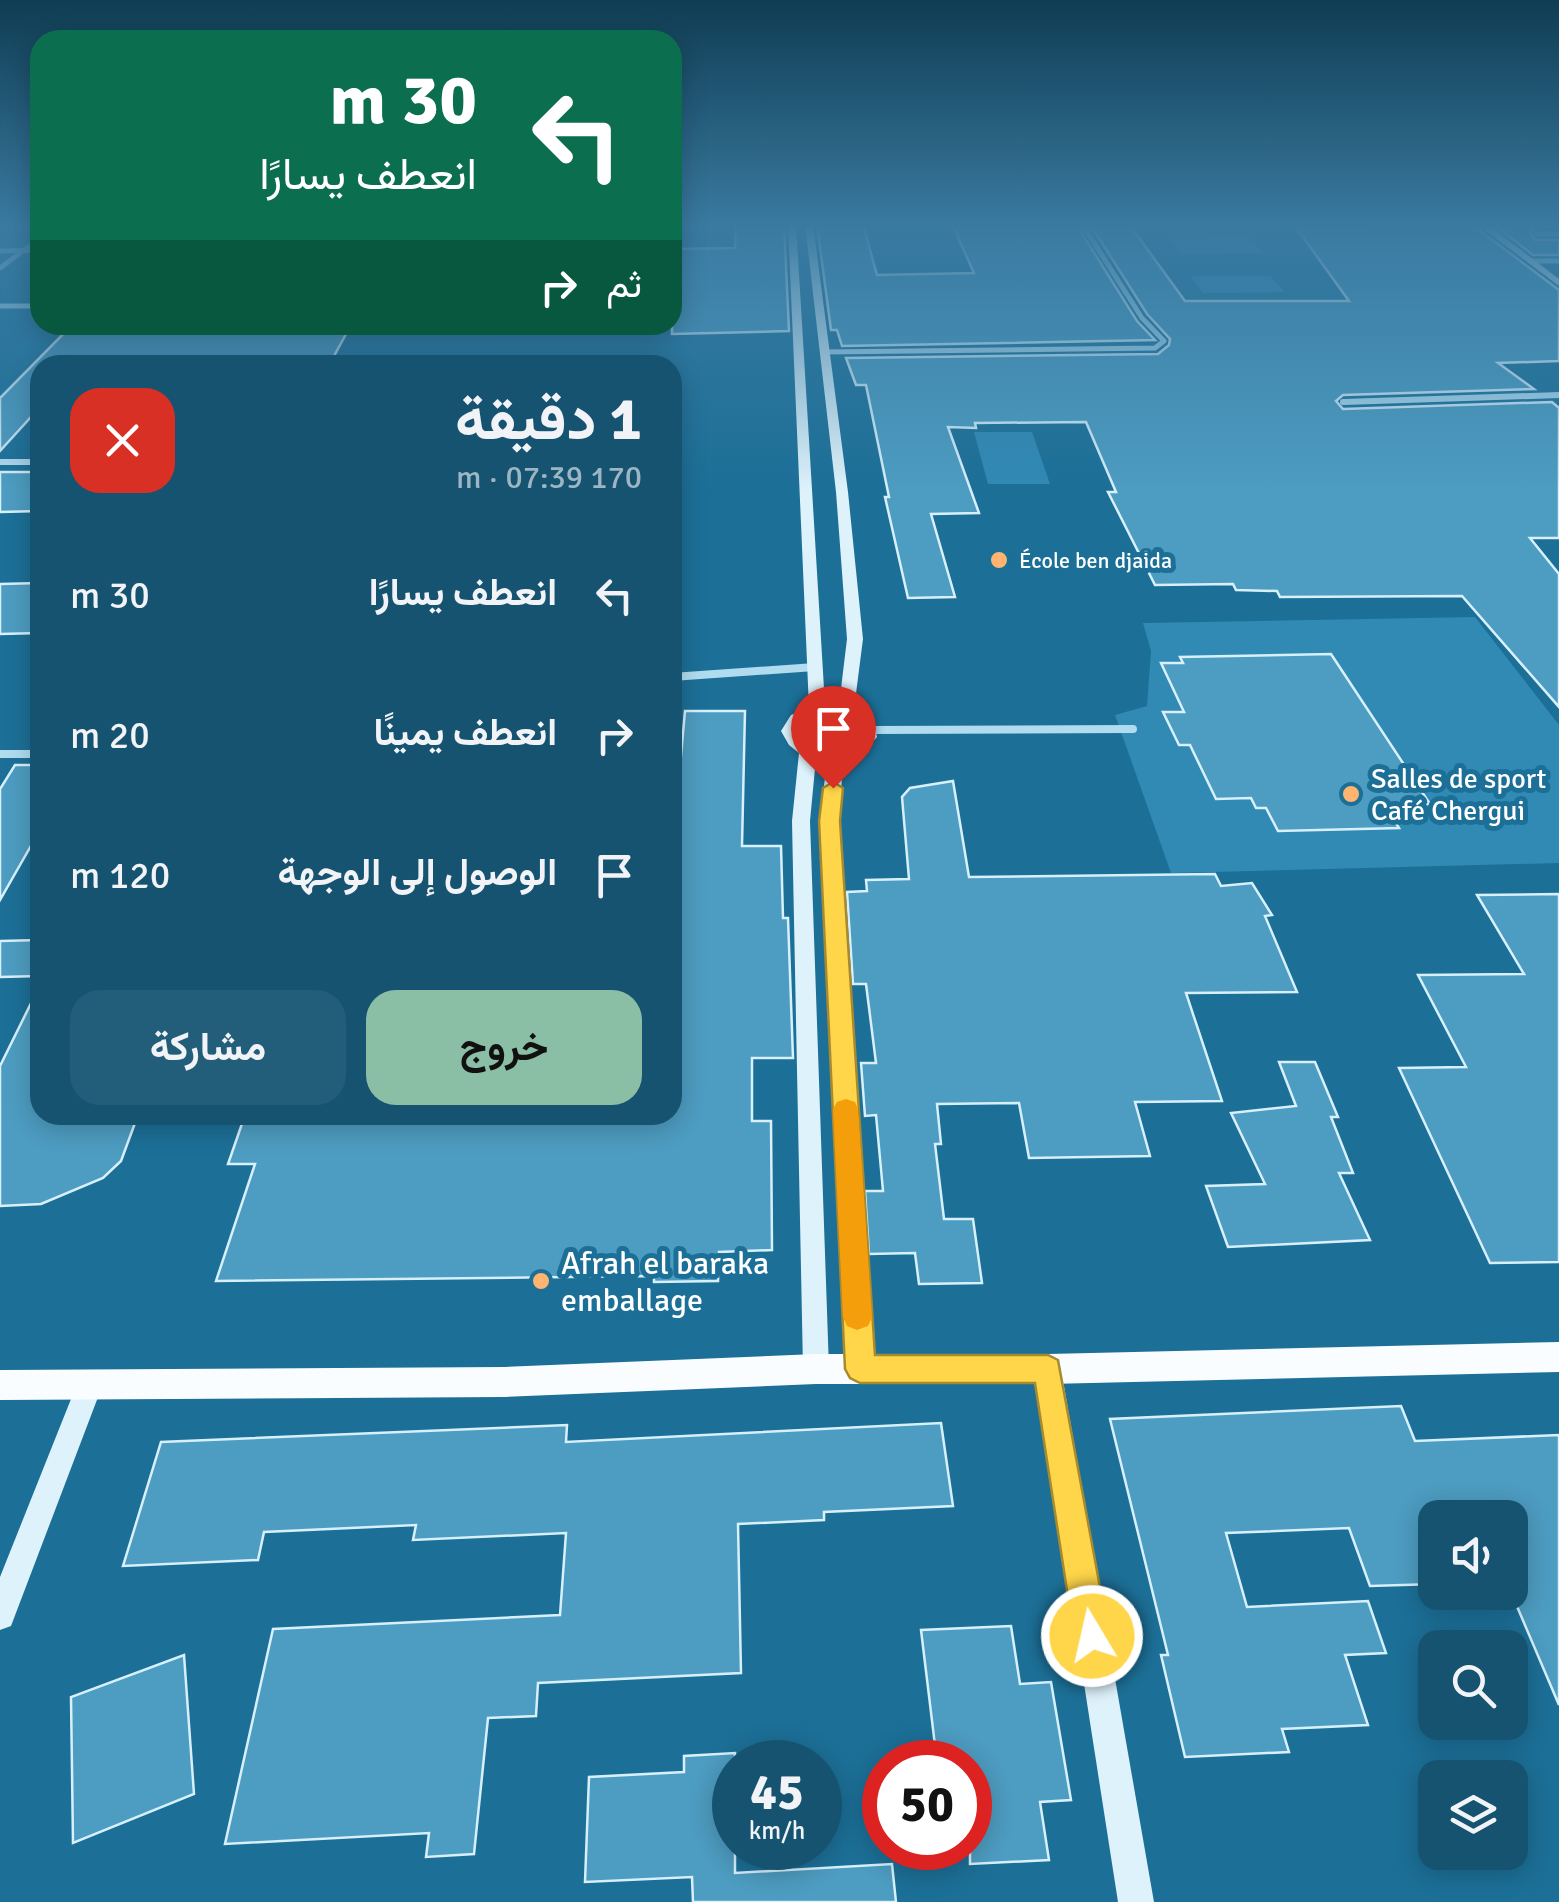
<!DOCTYPE html>
<html lang="ar">
<meta charset="utf-8">
<style>
body{margin:0;font-family:Signika,Vazirmatn,sans-serif;background:#225d79;color:#f1f3f6;direction:rtl;height:100vh;display:flex;flex-direction:column;font-size:38px;white-space:nowrap}
*{box-sizing:border-box;margin:0}
p{font-size:32px;color:#9db6c3}
.icon{flex:none;width:55px;height:55px;fill:none;stroke:currentColor;stroke-width:2;stroke-linecap:round;stroke-linejoin:round}
.map{position:relative;flex:1;overflow:hidden;direction:ltr}
.side{position:absolute;left:30px;top:355px;width:652px;height:770px;display:flex;flex-direction:column;background:#155371;border-radius:30px;box-shadow:0 5px 25px #0003;direction:rtl}
.side>*{flex:none}
.hud{position:absolute;left:30px;top:30px;width:652px;height:305px;border-radius:30px;box-shadow:0 5px 25px #0003;direction:rtl;background:#0b6e4f;color:#fff;overflow:hidden}
.tools{position:absolute;left:1418px;top:1500px;display:grid;gap:20px}
.tools a{display:grid;place-items:center;width:110px;height:110px;border-radius:20px;background:#155371;box-shadow:0 5px 25px #0003;font-size:50px}
.speed{position:absolute;left:712px;top:1740px;display:flex;gap:20px;font-size:50px;font-weight:700;text-align:center}
.speed>*{display:grid;place-content:center;width:130px;height:130px;border-radius:50%;background:#155371;box-shadow:0 5px 25px #0003;line-height:1}
.speed small{font-size:25px;font-weight:400}
.speed .limit{border:15px solid #d22;background:#fff;color:#111}
.pin{position:absolute;display:grid;place-items:center;width:85px;height:85px;color:#fff;margin:-102px -42px;border-radius:50% 50% 50% 0;rotate:-45deg;box-shadow:0 0 10px #0007}
.pin .icon{rotate:45deg}
.me{position:absolute;width:110px;margin:-55px;rotate:351deg;stroke-linejoin:round;filter:drop-shadow(0 0 8px #0008)}
.turn{display:flex;align-items:center;gap:35px;height:210px;padding:0 40px;font-size:45px}
.turn .icon{width:130px;height:130px;stroke-width:2.5}
.turn b{display:block;font-size:70px;line-height:85px}
.then{display:flex;align-items:center;height:95px;padding:0 40px;background:#0003;gap:20px;font-size:38px}
.round{display:grid;place-items:center;flex:none;width:105px;height:105px;border-radius:30px;background:#225d79}
.headline{display:flex;align-items:center;justify-content:space-between;height:170px;padding:0 40px}
h1{font-size:60px;font-weight:700;line-height:75px}
.action{display:flex;gap:20px;margin-top:auto;padding:20px 40px}
.action a{flex:1;height:115px;border-radius:30px;background:#8abfa5;color:#111;font-size:40px;font-weight:700;line-height:115px;text-align:center}
.action a+a{background:#225d79;color:#f1f3f6}
ul{padding:0;list-style:none}
li{display:flex;align-items:center;gap:30px;height:140px;padding:0 40px}
li div{flex:1}
li b{display:block;font-size:38px}
li em{font-style:normal}
.map>svg:first-child{display:block}
.green{fill:#308ab4}
.building{fill:#4d9cc1;stroke:#d7f0fb;stroke-width:2.5}
.lines{fill:none;stroke-linecap:round;stroke-linejoin:round}
.minor-far2{stroke:#b1dcf0;stroke-width:5}
.minor-far1{stroke:#b1dcf0;stroke-width:6}
.minor{stroke:#b1dcf0;stroke-width:8}
.secondary{fill:#def2fb;fill-rule:evenodd}
.primary{fill:#f9fdff;fill-rule:evenodd}
.route{fill:#ffd54a;stroke:#a68a30;stroke-width:2.5}
.slow{fill:#f59e0b}
.poi-dot{fill:#ffb46f;stroke:#1c6f97;stroke-width:4}
.labels{text-anchor:middle;stroke-width:10;stroke-linejoin:round;paint-order:stroke}
.far-poi-label{font-size:22px;fill:#fff;stroke:#1c6f97;text-anchor:start}
.poi-label{font-size:28px;fill:#fff;stroke:#1c6f97;text-anchor:start}
.near-poi-label{font-size:32px;fill:#fff;stroke:#1c6f97;text-anchor:start}
</style>
<div class="map">
<svg width="1559" height="1902" viewBox="0 0 1559 1902">
<rect width="100%" height="100%" fill="#1c6f97"/>
<g class="green">
<polygon points="1250,238 1264,253 1182,254 1171,239"/>
<polygon points="1190,276 1270,276 1285,292 1203,293"/>
<polygon points="974,432 1032,432 1050,484 988,484"/>
<polygon points="1475,617 1559,725 1559,863 1171,873 1115,715 1147,706 1151,651 1143,623"/>
</g>
<g class="building">
<polygon points="736,224 784,224 789,331 672,334 672,249 735,248"/>
<polygon points="817,224 863,224 877,275 974,273 952,224 1076,224 1137,321 1155,340 842,346 837,330 831,330"/>
<polygon points="1090,224 1129,224 1185,301 1349,301 1295,226 1475,227 1559,290 1559,361 1498,363 1534,389 1343,395 1336,401 1343,409 1552,402 1559,408 1559,538 1530,538 1559,574 1559,707 1462,596 1280,597 1277,591 1236,590 1233,584 1155,585 1108,492 1116,492 1086,422 975,423 976,428 948,427 979,513 931,514 955,597 908,598 885,497 889,497 866,385 856,385 846,358 1158,354 1169,345 1170,339 1147,314"/>
<polygon points="1559,226 1535,228 1530,233 1535,240 1559,240 1559,255 1533,255 1497,227"/>
<polygon points="72,325 351,325 329,365 40,365 40,407 0,451 0,398"/>
<polygon points="0,472 40,472 40,511 0,512"/>
<polygon points="40,583 40,633 0,634 0,584"/>
<polygon points="1331,654 1430,804 1385,805 1399,828 1278,831 1266,808 1256,808 1251,798 1216,799 1190,745 1179,745 1163,712 1184,712 1161,663 1183,663 1180,657"/>
<polygon points="685,711 745,711 742,846 781,846 783,918 788,918 793,1058 752,1058 752,1121 771,1121 772,1250 719,1252 718,1281 654,1282 654,1276 216,1281 255,1164 228,1164 245,1115 672,1115 672,786 679,778"/>
<polygon points="15,765 40,765 40,830 0,900 0,789"/>
<polygon points="953,781 969,877 1215,874 1221,886 1252,883 1272,915 1265,916 1297,992 1186,993 1222,1101 1135,1102 1150,1156 1029,1158 1019,1103 937,1104 941,1144 935,1144 944,1219 973,1219 982,1283 919,1284 915,1253 869,1254 865,1191 883,1191 876,1115 865,1116 861,1063 876,1063 866,984 853,984 847,892 867,891 866,880 909,879 902,797 910,788"/>
<polygon points="1559,894 1559,1262 1490,1263 1399,1068 1466,1067 1418,975 1524,974 1477,895"/>
<polygon points="40,940 40,976 0,977 0,941"/>
<polygon points="40,985 40,1115 138,1115 121,1161 103,1178 41,1204 0,1206 0,1066"/>
<polygon points="1279,1062 1315,1062 1338,1117 1331,1117 1353,1173 1339,1173 1370,1240 1228,1247 1206,1186 1265,1184 1231,1113 1296,1106"/>
<polygon points="1401,1406 1415,1441 1559,1435 1559,1705 1510,1590 1510,1518 1435,1518 1435,1584 1370,1586 1349,1528 1226,1533 1247,1607 1368,1601 1386,1653 1345,1655 1368,1725 1282,1729 1289,1752 1185,1757 1161,1655 1168,1655 1110,1419"/>
<polygon points="941,1423 953,1506 824,1512 824,1520 738,1524 741,1673 538,1683 536,1716 488,1718 474,1854 426,1857 429,1833 225,1844 273,1629 560,1615 566,1533 413,1540 416,1525 264,1532 258,1560 123,1566 161,1442 567,1425 566,1442"/>
<polygon points="1011,1626 1020,1684 1051,1682 1071,1800 1040,1802 1049,1860 970,1864 970,1762 937,1762 921,1630"/>
<polygon points="184,1655 194,1794 73,1843 71,1697"/>
<polygon points="735,1753 735,1873 892,1864 896,1902 693,1902 692,1877 585,1882 589,1777 684,1772 684,1756"/>
</g>
<g class="lines">
<g class="minor-far2">
<polyline points="1536,234 1559,234"/>
<polyline points="0,251 40,250"/>
<polyline points="1530,261 1559,261"/>
<polyline points="0,268 40,238"/>
<polyline points="0,306 40,306"/>
<polyline points="824,352 1155,348 1164,341 1142,318 1082,224"/>
</g>
<g class="minor-far1">
<polyline points="1343,402 1559,395"/>
<polyline points="0,462 40,462"/>
</g>
<g class="minor">
<polyline points="672,677 815,667"/>
<polyline points="870,730 1133,729"/>
<polyline points="0,754 40,754"/>
</g>
<g class="secondary">
<path d="M 788,224 L 796,224 L 825,705 L 839,705 L 847,639 L 836,492 L 805,224 L 813,224 L 848,492 L 863,639 L 854,709 L 873,721 L 877,737 L 867,748 L 844,758 L 838,821 L 873,1369 L 869,1378 L 860,1381 L 851,1378 L 847,1369 L 820,821 L 827,760 L 816,758 L 810,821 L 829,1369 L 825,1378 L 816,1381 L 807,1378 L 803,1369 L 792,821 L 799,753 L 789,745 L 781,731 L 791,715 L 809,708 ZM 820,715 C 835,714 846,716 859,726 L 861,736 L 838,749 L 810,745 L 797,731 L 803,721 Z"/>
<polygon points="1477,224 1487,224 1559,279 1559,286"/>
<polygon points="1048,1357 1057,1360 1061,1369 1154,1902 1118,1902 1035,1369 1039,1360"/>
<polygon points="90,1372 100,1375 103,1384 11,1626 0,1630 0,1577 77,1384 80,1375"/>
</g>
<polygon class="primary" points="1559,1342 1559,1372 1048,1384 816,1384 505,1397 0,1400 0,1370 505,1367 816,1354 1048,1354"/>
</g>
<linearGradient id="sky" x2="0" y2="1"><stop stop-color="#0f3d53"/><stop offset="0.46" stop-color="#3a7aa1"/><stop offset="1" stop-color="#3a7aa1" stop-opacity="0"/></linearGradient>
<rect width="1559" height="491" fill="url(#sky)"/>
<polygon class="route" points="833,782 843,788 840,821 875,1355 1048,1355 1058,1360 1109,1636 1104,1648 1092,1653 1079,1648 1074,1636 1035,1383 860,1383 850,1378 845,1369 819,821 823,788"/>
<polygon class="slow" points="846,1099 855,1102 858,1109 872,1317 868,1326 857,1330 847,1326 843,1317 833,1109 837,1102"/>
<g class="poi-dot">
<circle cx="999" cy="560" r="10"/>
<circle cx="1351" cy="794" r="10"/>
<circle cx="541" cy="1281" r="10"/>
</g>
<g class="labels">
<g class="far-poi-label">
<text x="1019" y="568">École ben djaida</text>
</g>
<g class="poi-label">
<text x="1371" y="788">Salles de sport<tspan x="1371" dy="32">Café Chergui</tspan></text>
</g>
<g class="near-poi-label">
<text x="561" y="1274">Afrah el baraka<tspan x="561" dy="37">emballage</tspan></text>
</g>
</g>
</svg>
<div class="tools">
<a><svg class="icon" aria-label="sound" viewBox="0 0 24 24"><path d="M4 9h4l5-4v14l-5-4H4zM17 9q2 3 0 6"/></svg></a>
<a><svg class="icon" aria-label="search" viewBox="0 0 24 24"><circle cx="10" cy="10" r="6"/><path d="M15 15l6 6"/></svg></a>
<a><svg class="icon" aria-label="layers" viewBox="0 0 24 24"><path d="M12 4l9 5-9 5-9-5zM3 14l9 5 9-5"/></svg></a>
</div>
<div class="speed"><div>45<small>km/h</small></div><div class="limit">50</div></div>
<div class="pin" style="left:833px;top:788px;background:#d93025"><svg class="icon" aria-label="arrive" viewBox="0 0 24 24"><path d="M6 21V4h12l-3 4 3 4H6"/></svg></div>
<svg class="me" style="left:1092px;top:1636px" viewBox="-20 -20 40 40"><circle r="17" fill="#ffd54a" stroke="#fff" stroke-width="3"/><path d="M0-11L8 9 0 5-8 9z" fill="#fff"/></svg>
<div class="hud">
<div class="turn"><svg class="icon" aria-label="left" viewBox="0 0 24 24"><path d="M17 20v-9H6M10 6l-5 5 5 5"/></svg><div><b>30 m</b>انعطف يسارًا</div></div>
<div class="then">ثم<svg class="icon" aria-label="right" viewBox="0 0 24 24"><path d="M7 20v-9h11M14 6l5 5-5 5"/></svg></div>
</div>
<section class="side">
<div class="headline"><div><h1>1 دقيقة</h1><p>170 m · 07:39</p></div><a class="round" style="background:#d93025;color:#fff"><svg class="icon" aria-label="close" viewBox="0 0 24 24"><path d="M6 6l12 12M18 6L6 18"/></svg></a></div>
<ul>
<li><svg class="icon" aria-label="left" viewBox="0 0 24 24"><path d="M17 20v-9H6M10 6l-5 5 5 5"/></svg><div><b>انعطف يسارًا</b></div><em>30 m</em></li>
<li><svg class="icon" aria-label="right" viewBox="0 0 24 24"><path d="M7 20v-9h11M14 6l5 5-5 5"/></svg><div><b>انعطف يمينًا</b></div><em>20 m</em></li>
<li><svg class="icon" aria-label="arrive" viewBox="0 0 24 24"><path d="M6 21V4h12l-3 4 3 4H6"/></svg><div><b>الوصول إلى الوجهة</b></div><em>120 m</em></li>
</ul>
<div class="action"><a>خروج</a><a>مشاركة</a></div>
</section>
</div>
